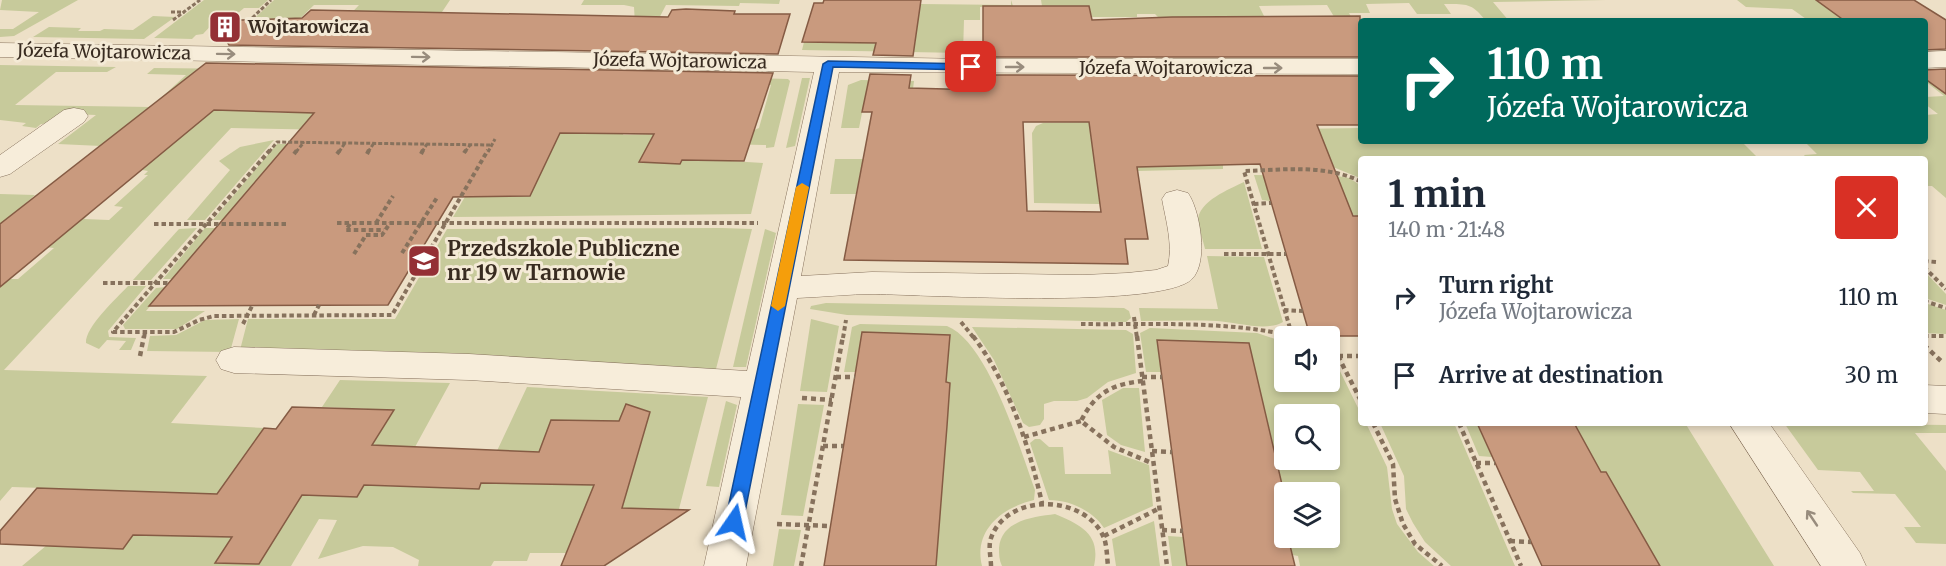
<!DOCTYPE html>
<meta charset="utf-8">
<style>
body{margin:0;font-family:Merriweather,serif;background:#f6f6f7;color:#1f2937;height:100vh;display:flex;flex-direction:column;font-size:22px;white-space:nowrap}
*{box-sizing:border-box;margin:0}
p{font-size:20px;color:#747a83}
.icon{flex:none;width:33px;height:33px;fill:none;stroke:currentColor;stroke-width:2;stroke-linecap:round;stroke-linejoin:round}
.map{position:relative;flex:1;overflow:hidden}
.sheet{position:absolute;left:1358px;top:156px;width:570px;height:270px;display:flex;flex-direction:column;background:#fff;border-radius:6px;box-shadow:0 3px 9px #0003}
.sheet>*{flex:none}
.top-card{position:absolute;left:1358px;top:18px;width:570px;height:126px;border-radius:6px;box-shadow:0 3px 9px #0003;background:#00695c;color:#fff;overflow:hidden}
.tools{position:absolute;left:1274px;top:326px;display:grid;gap:12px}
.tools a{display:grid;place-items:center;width:66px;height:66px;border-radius:6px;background:#fff;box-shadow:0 3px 9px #0003;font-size:30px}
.pin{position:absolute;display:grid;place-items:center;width:51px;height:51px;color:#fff;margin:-26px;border-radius:12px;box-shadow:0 3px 9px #0006}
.me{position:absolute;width:66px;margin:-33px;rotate:11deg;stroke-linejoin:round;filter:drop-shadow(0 0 4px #0008)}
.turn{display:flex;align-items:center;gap:21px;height:126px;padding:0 30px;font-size:27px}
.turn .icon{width:78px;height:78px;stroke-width:2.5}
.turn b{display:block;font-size:42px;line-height:51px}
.round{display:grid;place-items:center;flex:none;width:63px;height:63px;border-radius:6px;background:#f6f6f7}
.summary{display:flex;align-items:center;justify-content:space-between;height:102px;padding:0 30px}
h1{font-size:36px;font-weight:700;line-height:45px}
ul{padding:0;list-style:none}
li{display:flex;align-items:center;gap:18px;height:78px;padding:0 30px}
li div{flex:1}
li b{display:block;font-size:22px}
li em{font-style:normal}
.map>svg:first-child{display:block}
.green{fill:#c7ca9b;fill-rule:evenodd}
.building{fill:#c99a7e;stroke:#855b44;stroke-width:1.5;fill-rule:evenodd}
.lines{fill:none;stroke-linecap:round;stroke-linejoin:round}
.street-casing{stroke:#87725d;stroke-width:1}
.path-far2{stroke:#87725d;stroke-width:3;stroke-dasharray:4 2;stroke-linecap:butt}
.path-far1{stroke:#87725d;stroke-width:4;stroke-dasharray:4.5 3;stroke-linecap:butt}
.path{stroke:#87725d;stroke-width:4.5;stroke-dasharray:5 4;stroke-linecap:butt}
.street{fill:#f7edda;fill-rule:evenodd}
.oneway{stroke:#988c7d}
.route{fill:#1a73e8;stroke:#114b97;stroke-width:1.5}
.slow{fill:#f59e0b}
.labels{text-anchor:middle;stroke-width:6;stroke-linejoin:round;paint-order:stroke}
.far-poi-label{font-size:18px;font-weight:bold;fill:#382b20;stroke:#f4ead6;text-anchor:start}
.far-street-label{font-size:18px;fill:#382b20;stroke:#f4ead6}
.poi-label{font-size:21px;font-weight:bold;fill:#382b20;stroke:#f4ead6;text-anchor:start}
</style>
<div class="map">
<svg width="1946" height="566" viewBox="0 0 1946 566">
<rect width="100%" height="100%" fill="#ede0c7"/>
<g class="green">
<polygon points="2,0 78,0 14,36 0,37 0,29 13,29 39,12 0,10"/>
<polygon points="204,0 268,0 259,8 244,8 231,19 217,19 203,34 196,35 192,39 154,38"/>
<polygon points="274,0 450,0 442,12 393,12 324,42 359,5 314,5 286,32 244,28"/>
<polygon points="584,0 780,0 779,4 740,3 739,6 666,5 644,47 635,24 634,7 624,5 581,5"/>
<polygon points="1011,0 1013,6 980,7 980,20 964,20 963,53 802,50 804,42 915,44 920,4 1011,5"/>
<path d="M 1041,0 L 1606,0 L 1493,2 L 1509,21 L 1486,21 C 1472,3 1467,4 1444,4 L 1451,14 L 1417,14 L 1409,3 L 1366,4 L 1370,13 L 1349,13 L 1360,33 L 1360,44 L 1354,44 L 1345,35 L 1327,5 L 1259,6 L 1278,44 L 1252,17 L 1158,17 L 1155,14 L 1137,14 L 1137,17 L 1092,17 L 1089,6 L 1042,6 Z"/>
<polygon points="1737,0 1895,0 1910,21 1809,21 1792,9 1746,7"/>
<polygon points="153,16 175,17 144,39 33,37 49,27 81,28 78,31 100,31 104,29 133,30"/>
<polygon points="0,65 116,67 107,72 56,72 15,105 151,107 186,75 147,74 154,68 253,69 264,109 262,112 289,113 304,98 628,123 623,135 752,131 759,128 771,85 748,85 751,78 788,79 790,81 774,147 766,148 766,145 721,144 715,160 763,163 751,214 453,217 503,133 231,128 4,370 207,376 171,423 264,428 351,480 394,410 322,407 340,380 450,383 415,447 386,486 479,489 527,387 708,397 679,509 585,508 566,553 530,553 527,561 494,561 491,566 418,566 419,560 393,547 363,546 318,559 337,520 319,519 291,566 22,566 47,545 164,492 12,487 0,501 0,288 2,285 0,279 18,279 54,248 0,243 0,194 35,195 19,209 89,214 84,219 109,220 123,207 114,206 148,175 144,175 148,171 142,170 166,149 58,144 96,115 70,114 56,123 41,124 36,128 22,126 26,123 0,120"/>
<polygon points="1925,73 1946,94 1946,198 1932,186 1925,186 1924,159 1798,159 1807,159 1804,155 1817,154 1804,141 1924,141 1925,115 1938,114 1925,104 1925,97 1944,96 1925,81"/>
<polygon points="802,78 810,78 795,146 786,148"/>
<polygon points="861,80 914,81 913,89 867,88 859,128 841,128 848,85"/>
<polygon points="1089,122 1092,142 1290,129 1360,128 1360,141 1741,141 1759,159 1360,159 1360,178 1333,167 1252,165 1246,150 1227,150 1230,165 1223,165 1223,169 1137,171 1100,204 1034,203 1032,133 1036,126 1043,123"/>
<polygon points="274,140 205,220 187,220 230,170 219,161 240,147"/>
<polygon points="277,144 298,144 290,154 278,154 243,196 303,220 213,220"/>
<polygon points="835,159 863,159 856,194 830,194"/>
<polygon points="1254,175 1337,176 1349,178 1360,185 1360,226 1357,216 1265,180 1270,201 1262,200"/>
<path d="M 1244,182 L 1262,249 L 1205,249 C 1203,240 1199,229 1198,221 C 1198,201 1230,189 1244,182 Z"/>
<polygon points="197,228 151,280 133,280 179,229"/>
<polygon points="205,228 298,228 173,279 163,279"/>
<polygon points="722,228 752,229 716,369 712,372 239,354 248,319 395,319 447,229"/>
<polygon points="765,229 776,233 746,367 733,367"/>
<path d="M 1207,256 L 1264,257 L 1283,322 C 1266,332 1236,322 1217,321 C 1192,320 1166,321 1141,321 L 1139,308 L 1218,309 Z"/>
<polygon points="1925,272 1946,294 1946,305 1925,298"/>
<path d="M 128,286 L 146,286 L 108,331 L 109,337 L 136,338 L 131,350 L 119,350 L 126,341 L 107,340 L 99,349 L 86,343 C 85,327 117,298 128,286 Z"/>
<polygon points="166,287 146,311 205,311 177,329 125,329 123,325 156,288"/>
<polygon points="826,303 1124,308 1129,311 1131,318 1126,322 847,315 810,309 811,306"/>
<polygon points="1925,303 1946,310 1946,334 1925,333"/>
<polygon points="239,319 230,352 147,351 150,336 176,335 205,320"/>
<polygon points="811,319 839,326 827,392 800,391"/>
<path d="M 860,324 L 947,326 C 988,342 1020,449 1035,490 L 1034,500 C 1003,507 973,530 982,566 L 936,566 L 943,425 L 947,425 L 950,383 L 946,382 L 950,335 L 862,332 L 856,372 L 844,372 L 852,327 Z"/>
<polygon points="972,327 1126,330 1133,334 1136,373 1108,382 1087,398 1077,401 1054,401 1044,404 1044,419 1040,425 1029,427 1023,423 994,360"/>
<path d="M 1150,328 L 1257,333 L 1284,342 L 1284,381 L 1329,381 L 1329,364 L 1336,363 L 1360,412 L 1360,423 L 1366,423 L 1387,467 L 1392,509 L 1397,524 L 1418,552 L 1434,566 L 1300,566 L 1298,556 L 1293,555 L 1288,537 L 1329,537 L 1329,492 L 1284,493 L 1278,466 L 1273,466 L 1271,435 L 1260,392 L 1256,391 L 1245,343 L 1157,340 L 1161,372 L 1146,372 L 1140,333 ZM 1284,414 L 1329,414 L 1329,459 L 1284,459 Z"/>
<polygon points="1123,388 1139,388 1145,452 1121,445 1107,435 1102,400"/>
<polygon points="726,401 737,405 719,487 706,486"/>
<polygon points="798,404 824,405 803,516 781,515"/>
<polygon points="1380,423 1454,423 1515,566 1451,566 1425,542 1413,523 1406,509 1404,476"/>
<polygon points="1465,423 1477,423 1492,457 1479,456"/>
<polygon points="1574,423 1685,423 1774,566 1660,566 1606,472 1601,472"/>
<polygon points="1784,423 1946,425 1946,433 1915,433 1946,471 1946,544 1916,543 1904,527 1921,527 1895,494 1853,493 1851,491 1874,491 1860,472 1818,470"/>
<path d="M 1035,439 L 1040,439 L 1049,447 L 1063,447 L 1065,474 L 1111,474 L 1108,450 L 1149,465 L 1153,506 L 1104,528 C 1093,511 1070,500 1049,500 L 1030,443 Z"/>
<path d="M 1055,514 C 1081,525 1101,534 1094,566 L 1002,566 C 999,560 999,554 999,548 C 1001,520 1034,517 1055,514 Z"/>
<polygon points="1154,521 1160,566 1116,566 1112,539"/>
<polygon points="779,529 801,530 794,566 773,566"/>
<polygon points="1168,536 1183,537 1187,566 1172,566"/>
</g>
<g class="building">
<polygon points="824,0 921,0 913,56 873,55 876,43 802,42 814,3 823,3"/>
<polygon points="1816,0 1914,0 1946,20 1946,49 1924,50 1924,21 1845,21"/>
<polygon points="983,6 1089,6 1092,20 1172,17 1360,16 1360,57 983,57"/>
<polygon points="686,9 735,11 734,14 790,14 778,54 229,45 214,21 302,18 311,10 668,17 672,10"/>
<polygon points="206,63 773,73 744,161 682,160 680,164 639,162 654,134 560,133 530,196 453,197 388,305 149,306 314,113 214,110 0,287 0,224"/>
<polygon points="1946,69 1946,94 1924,78 1924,70"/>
<path d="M 870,74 L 911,75 L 909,88 L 982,90 L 982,75 L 1360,76 L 1359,125 L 1317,125 L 1353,216 L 1360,216 L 1360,336 L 1310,336 L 1260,164 L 1137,167 L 1148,239 L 1125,239 L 1128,264 L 844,260 L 872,112 L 862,112 ZM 1023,122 L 1089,122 L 1101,212 L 1027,211 Z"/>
<polygon points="862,332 950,335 946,382 950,383 947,426 936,566 824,566"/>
<polygon points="1157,340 1249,343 1284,493 1284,537 1288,537 1295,566 1187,566"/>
<polygon points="626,404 650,412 622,508 689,510 604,566 561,566 594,485 481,483 479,489 364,485 357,497 302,495 259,564 215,563 232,537 133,535 123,549 0,544 0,531 37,488 217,494 264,428 276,429 292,407 394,410 372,445 539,452 551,420 619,421"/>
<polygon points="1477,423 1574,423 1601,472 1606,472 1660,566 1542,566"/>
</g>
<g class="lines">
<defs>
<g id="street">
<path d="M 0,43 L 971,59 L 1360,59 L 1360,74 L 839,72 L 801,276 L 872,272 L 1083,275 L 1127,273 L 1156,270 L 1168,266 C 1173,244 1166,221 1162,199 L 1166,193 L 1177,190 L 1188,193 C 1200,210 1209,262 1192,279 C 1162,309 926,295 875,294 C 849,294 823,297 797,298 L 746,566 L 704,566 L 741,397 L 469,380 L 234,373 L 221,369 L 216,360 L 221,351 L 234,347 L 469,354 L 747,371 L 814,72 L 0,57 Z"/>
<polygon points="1946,51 1946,67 1924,68 1924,52"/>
<polygon points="74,108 84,110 88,116 84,122 10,174 0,177 0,155 64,110"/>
<polygon points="1924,385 1946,386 1946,414 1924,413"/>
<polygon points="1729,423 1769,423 1860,553 1866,566 1821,566"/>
</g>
</defs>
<use href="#street" class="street-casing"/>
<g class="path-far2">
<polyline points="171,12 185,12"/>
<polyline points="173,20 200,0"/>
<polyline points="248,22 271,0"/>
<polyline points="269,152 277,142 491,145"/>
<polyline points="296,152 304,142"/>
<polyline points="339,152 345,143"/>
<polyline points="368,152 374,143"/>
<polyline points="422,152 427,144"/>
<polyline points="465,152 470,145"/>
<polyline points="488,152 495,139"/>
</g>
<g class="path-far1">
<polyline points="270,150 113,332 174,332 199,320 214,316 392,315 488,150"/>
<polyline points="464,153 466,150"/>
<polyline points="294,154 297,150"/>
<polyline points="337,154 340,150"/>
<polyline points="367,154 369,150"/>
<polyline points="421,154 423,150"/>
<polyline points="1254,204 1271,203"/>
<polyline points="337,223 758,223"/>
<polyline points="376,223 393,196"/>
<polyline points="154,224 288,224"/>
<polyline points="350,224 346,230 384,230"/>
<polyline points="402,253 438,196"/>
<polyline points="354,254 366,235 382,235 390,223"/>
<polyline points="1224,254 1286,254"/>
<polyline points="1924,261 1936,262"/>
<polyline points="1924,267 1946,289"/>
<polyline points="103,283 169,283"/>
<polyline points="1924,301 1946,308"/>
<polyline points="1284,310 1303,311"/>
<polyline points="314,315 319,305"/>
<polyline points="1134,317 1137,338"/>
<polyline points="961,322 974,338"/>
<polyline points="243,324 252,306"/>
<path d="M 1081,324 C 1151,325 1223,320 1292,336"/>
<path d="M 1292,335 L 1244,171 C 1282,170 1324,164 1360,181"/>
<polyline points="1924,336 1946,336"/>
<polyline points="144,338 145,332"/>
<polyline points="843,338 846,320"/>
</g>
<g class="path">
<path d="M 973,336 C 1009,383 1029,446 1042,503"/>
<polyline points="1137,336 1167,566"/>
<polyline points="1924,345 1941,361"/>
<polyline points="140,356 144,336"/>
<polyline points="1329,356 1360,356"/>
<polyline points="1338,356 1360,399"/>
<polyline points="836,377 855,377"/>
<polyline points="1142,377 1162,377"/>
<path d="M 1143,381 C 1112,384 1095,393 1081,421 L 1114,447 L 1154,464"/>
<polyline points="802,398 832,400"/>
<polyline points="1373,423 1393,464 1395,499 1403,524 1415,544 1442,566"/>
<polyline points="1459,423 1521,566"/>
<polyline points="1024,437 1081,421"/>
<polyline points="823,446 843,446"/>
<polyline points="1152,451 1172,452"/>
<polyline points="1476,463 1495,463"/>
<polyline points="777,524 830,526"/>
<polyline points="1162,530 1183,531"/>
<polyline points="1104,536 1160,508"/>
<polyline points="1510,541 1531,542"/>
<polyline points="801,566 843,336"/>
<path d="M 991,566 C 991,558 988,546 991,538 C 1007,492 1086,494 1104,538 C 1107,546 1107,558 1108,566"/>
</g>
<use href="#street" class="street"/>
</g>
<defs><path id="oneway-shaft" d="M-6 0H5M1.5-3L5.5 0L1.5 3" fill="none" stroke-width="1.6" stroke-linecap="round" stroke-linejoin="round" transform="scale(1.5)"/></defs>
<g class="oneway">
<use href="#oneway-shaft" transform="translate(226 54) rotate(1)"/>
<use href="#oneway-shaft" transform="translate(421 57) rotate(1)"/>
<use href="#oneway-shaft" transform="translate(1015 67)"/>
<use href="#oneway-shaft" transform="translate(1273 68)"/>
<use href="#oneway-shaft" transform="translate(1812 518) rotate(-124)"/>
</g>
<polygon class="route" points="828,61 971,64 976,67 971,70 833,67 743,522 740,527 734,529 728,527 725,522 823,64"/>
<polygon class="slow" points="802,183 809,187 785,306 778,311 771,306 796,187"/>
<defs>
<symbol id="building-square" viewBox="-11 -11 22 22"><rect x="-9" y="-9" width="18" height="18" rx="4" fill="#943035" stroke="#f4ead6"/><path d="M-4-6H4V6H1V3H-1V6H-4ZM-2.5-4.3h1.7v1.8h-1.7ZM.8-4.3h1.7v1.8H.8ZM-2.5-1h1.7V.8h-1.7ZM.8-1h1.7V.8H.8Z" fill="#fff"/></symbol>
<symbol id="school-square" viewBox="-11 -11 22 22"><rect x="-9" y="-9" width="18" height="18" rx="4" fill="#943035" stroke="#f4ead6"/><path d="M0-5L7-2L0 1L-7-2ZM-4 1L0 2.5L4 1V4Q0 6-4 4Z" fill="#fff"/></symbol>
</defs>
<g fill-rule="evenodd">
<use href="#building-square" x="206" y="8" width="38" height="38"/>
<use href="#school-square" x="405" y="242" width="38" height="38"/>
</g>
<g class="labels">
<g class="far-poi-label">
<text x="248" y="33">Wojtarowicza</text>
</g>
<g class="far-street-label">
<text transform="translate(104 52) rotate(1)" y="6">Józefa Wojtarowicza</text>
<text transform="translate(680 61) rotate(1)" y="6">Józefa Wojtarowicza</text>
<text x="1166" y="74">Józefa Wojtarowicza</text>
</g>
<g class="poi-label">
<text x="447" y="256">Przedszkole Publiczne<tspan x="447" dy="24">nr 19 w Tarnowie</tspan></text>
</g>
</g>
</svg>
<div class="tools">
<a><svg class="icon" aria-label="sound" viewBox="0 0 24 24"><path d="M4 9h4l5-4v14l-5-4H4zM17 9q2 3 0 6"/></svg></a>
<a><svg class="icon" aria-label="search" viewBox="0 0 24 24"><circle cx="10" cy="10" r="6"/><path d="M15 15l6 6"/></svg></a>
<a><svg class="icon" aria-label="layers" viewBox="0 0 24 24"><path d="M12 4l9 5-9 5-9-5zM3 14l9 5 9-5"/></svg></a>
</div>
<div class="pin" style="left:971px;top:67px;background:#d93025"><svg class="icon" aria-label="arrive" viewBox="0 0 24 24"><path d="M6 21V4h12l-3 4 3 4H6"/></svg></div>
<svg class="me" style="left:734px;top:522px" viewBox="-20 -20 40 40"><path d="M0-17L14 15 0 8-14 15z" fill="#1a73e8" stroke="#fff" stroke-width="4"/></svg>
<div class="top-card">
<div class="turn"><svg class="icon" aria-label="right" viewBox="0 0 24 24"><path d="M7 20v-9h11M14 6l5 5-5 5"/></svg><div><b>110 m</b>Józefa Wojtarowicza</div></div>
</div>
<section class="sheet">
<div class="summary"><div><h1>1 min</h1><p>140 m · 21:48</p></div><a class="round" style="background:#d93025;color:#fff"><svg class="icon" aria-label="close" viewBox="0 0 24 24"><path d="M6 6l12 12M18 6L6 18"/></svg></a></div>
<ul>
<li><svg class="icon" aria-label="right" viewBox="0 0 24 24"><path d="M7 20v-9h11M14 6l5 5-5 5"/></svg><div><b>Turn right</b><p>Józefa Wojtarowicza</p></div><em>110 m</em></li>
<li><svg class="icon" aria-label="arrive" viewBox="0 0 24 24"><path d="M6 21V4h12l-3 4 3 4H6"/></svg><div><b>Arrive at destination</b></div><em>30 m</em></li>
</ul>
</section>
</div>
